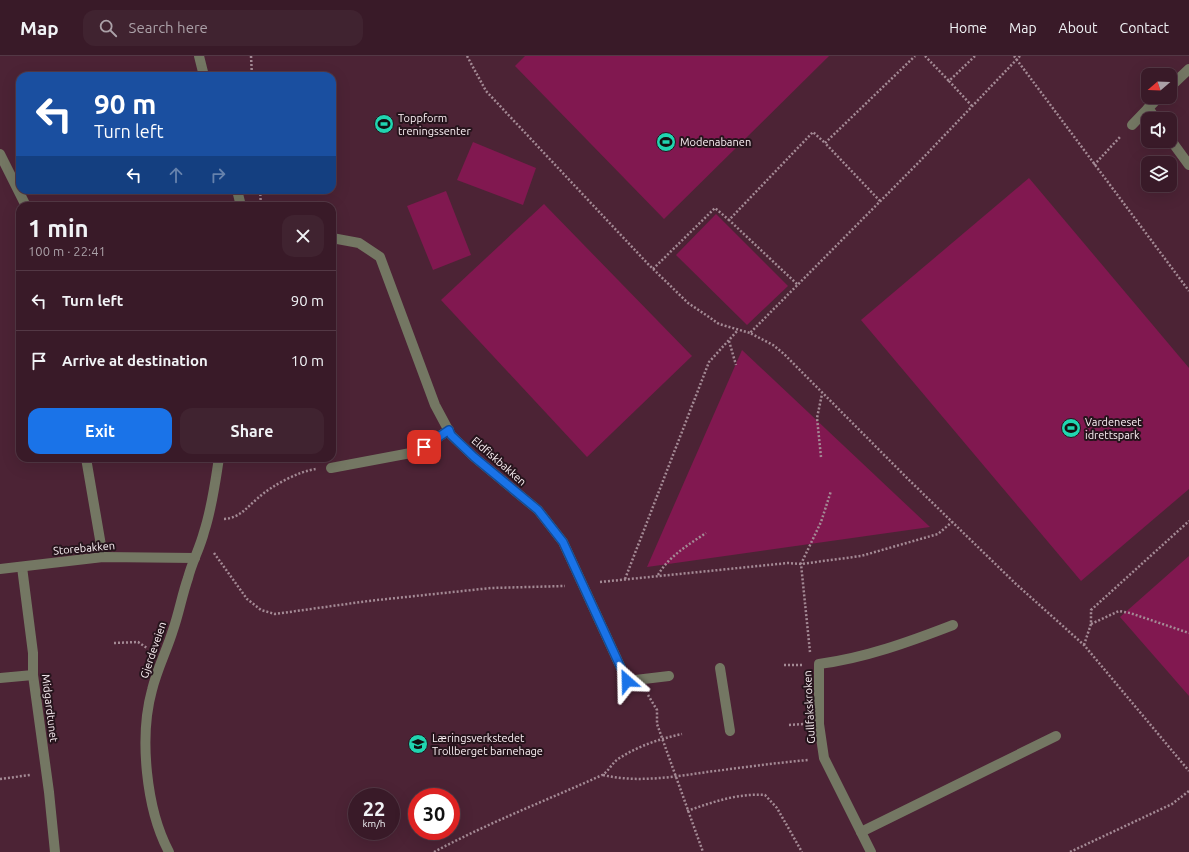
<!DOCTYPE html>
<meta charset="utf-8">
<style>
body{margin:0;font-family:Ubuntu,sans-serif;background:#402330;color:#f1f3f6;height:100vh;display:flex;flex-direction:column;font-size:15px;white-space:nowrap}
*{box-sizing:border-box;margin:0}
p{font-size:13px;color:#aba1a8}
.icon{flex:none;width:22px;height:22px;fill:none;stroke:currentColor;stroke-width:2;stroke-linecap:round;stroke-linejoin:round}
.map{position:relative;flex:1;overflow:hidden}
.panel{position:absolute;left:16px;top:146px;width:320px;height:260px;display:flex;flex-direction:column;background:#391a28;border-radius:12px;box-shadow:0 4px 16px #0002,0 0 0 1px #533845}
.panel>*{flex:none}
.top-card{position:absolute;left:16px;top:16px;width:320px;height:122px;border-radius:12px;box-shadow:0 4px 16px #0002,0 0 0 1px #533845;background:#1a4fa0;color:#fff;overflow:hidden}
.needle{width:26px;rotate:251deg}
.fabs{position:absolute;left:1141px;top:12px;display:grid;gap:8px}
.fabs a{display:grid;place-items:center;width:36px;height:36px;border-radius:8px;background:#391a28;box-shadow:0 4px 16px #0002,0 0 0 1px #533845;font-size:20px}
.speed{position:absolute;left:348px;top:732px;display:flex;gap:8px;font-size:20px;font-weight:700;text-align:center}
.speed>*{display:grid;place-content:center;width:52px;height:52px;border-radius:50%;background:#391a28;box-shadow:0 4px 16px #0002,0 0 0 1px #533845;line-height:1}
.speed small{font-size:10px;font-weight:400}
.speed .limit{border:6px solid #d22;background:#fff;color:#111}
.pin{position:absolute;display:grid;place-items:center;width:34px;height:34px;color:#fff;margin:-17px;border-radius:8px;box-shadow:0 2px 6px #0006}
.me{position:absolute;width:44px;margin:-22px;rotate:335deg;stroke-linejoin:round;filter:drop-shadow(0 0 3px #0008)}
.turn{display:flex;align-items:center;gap:14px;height:84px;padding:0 12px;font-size:18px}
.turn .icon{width:52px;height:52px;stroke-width:2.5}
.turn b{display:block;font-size:28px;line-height:34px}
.lanes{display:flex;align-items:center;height:38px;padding:0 12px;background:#0003;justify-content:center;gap:20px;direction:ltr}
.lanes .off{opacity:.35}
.round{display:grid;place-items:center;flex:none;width:42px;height:42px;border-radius:12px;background:#402330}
.head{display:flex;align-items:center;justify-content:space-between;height:68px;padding:0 12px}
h1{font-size:24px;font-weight:600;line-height:30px}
.button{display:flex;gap:8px;margin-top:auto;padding:8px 12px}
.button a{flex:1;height:46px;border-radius:12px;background:#1a73e8;color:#fff;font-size:16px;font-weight:600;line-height:46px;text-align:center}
.button a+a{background:#402330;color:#f1f3f6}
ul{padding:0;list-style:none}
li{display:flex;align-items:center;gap:12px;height:60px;padding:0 12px;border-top:1px solid #533845}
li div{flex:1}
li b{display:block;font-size:15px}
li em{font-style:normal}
header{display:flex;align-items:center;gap:24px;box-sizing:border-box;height:56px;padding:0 20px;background:#391a28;border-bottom:1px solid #533845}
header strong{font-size:19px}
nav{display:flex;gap:22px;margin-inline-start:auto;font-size:14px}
.search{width:280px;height:36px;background:#402330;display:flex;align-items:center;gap:10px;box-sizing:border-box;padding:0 14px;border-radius:12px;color:#aba1a8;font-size:15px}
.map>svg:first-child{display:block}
.green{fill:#811850}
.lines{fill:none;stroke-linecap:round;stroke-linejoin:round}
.path{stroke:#a48a95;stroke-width:2.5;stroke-dasharray:2 2;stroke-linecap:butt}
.minor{stroke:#747763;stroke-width:10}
.route-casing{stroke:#114b97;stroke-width:10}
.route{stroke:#1a73e8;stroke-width:7}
.labels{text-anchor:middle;stroke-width:4;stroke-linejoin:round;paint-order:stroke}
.poi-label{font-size:11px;fill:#fcf1f5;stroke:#26141c;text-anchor:start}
.street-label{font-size:11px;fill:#fcf1f5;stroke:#26141c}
</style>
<header>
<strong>Map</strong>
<div class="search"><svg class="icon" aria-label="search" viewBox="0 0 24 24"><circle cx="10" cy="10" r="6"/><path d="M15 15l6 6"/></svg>Search here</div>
<nav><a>Home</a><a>Map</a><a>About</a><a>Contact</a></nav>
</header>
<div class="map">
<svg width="1189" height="796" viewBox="0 0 1189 796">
<rect width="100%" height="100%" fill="#4c2335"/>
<g class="green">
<polygon points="525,0 829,0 664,163 515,10"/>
<polygon points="473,86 536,112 523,149 457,124"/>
<polygon points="1029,122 1189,312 1189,433 1081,525 861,264"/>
<polygon points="446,135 471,199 433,214 407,150"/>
<polygon points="544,148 692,300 587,401 441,244"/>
<polygon points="716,158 788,230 747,269 676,199"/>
<polygon points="742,294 930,471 647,511"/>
<polygon points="1189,500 1189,640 1120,561"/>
</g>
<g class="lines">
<g class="path">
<polyline points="251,0 252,20"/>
<polyline points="467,0 486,35 648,208 688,247 709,261 719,268 750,277"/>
<polyline points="925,0 949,25"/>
<polyline points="1014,0 1189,235"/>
<polyline points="1020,0 921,104 750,277 773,289 784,298 908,423 1016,528 1084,589 1189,715"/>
<polyline points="972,50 949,25 975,0"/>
<polyline points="1094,109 1120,81"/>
<polyline points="260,134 261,150"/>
<polyline points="880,145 825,87 915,0"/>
<polyline points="653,213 715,152 729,164"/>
<polyline points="797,228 729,164 813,76 825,87"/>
<polyline points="729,285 736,309"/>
<polyline points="821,401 817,362 822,338"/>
<path d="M 224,463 C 240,462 247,451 258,442 C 271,430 299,415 316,413"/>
<polyline points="214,497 247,543 261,554 275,558 368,545 491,532 565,530"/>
<path d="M 658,519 C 669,500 688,489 706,477"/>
<polyline points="625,523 709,306 738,274"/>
<polyline points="600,526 788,507 801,508 861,500 938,478 952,466"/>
<polyline points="1091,568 1119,555 1130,557 1189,577"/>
<polyline points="114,587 138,586 147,592"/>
<polyline points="1084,589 1091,568 1091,554 1189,465"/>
<polyline points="810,596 801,508 821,466 831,435"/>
<polyline points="784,609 804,609"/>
<polyline points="648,639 657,654 657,668 703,796"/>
<polyline points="789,669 804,668"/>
<path d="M 603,719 C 637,727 673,721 707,716 C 740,712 774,707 808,704"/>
<polyline points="0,723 30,719"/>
<path d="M 687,755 C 713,746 738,737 765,739 L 777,752 L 802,796"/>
<path d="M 434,796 C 488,767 545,745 600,720 C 608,717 611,708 618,703 C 638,690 659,683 682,678"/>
<polyline points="1070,796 1172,748 1189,735"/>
</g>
<g class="minor">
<polyline points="199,0 204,20"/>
<polyline points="1170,31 1189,13"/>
<polyline points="1148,52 1156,63"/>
<polyline points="1132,69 1159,41"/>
<polyline points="1170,83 1189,109"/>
<polyline points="0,98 26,150"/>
<polyline points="237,134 241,150"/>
<polyline points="332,182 359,187 380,201 435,349 451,379 474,401 538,454 563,486 627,625 669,620"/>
<polyline points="86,402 103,501"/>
<polyline points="331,412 416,396 449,374"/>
<polyline points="22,511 33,597 33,619 49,736 55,796"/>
<polyline points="0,513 103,501 195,502"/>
<polyline points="720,612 730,675"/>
<polyline points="0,622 33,619"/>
<polyline points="861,776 1056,680"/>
<path d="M 169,796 C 146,753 139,681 152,634 C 157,613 167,594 173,574 C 179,557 182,539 188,522 C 192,506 200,492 204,476 C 212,452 215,427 219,402"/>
<path d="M 871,796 L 824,702 L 819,668 L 819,608 C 865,602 909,586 953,569"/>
</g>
</g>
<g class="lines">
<defs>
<polyline id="route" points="424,391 449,374 451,379 474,401 538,454 563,486 627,625"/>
</defs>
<use href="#route" class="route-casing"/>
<use href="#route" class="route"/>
</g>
<defs>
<symbol id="stadium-disc" viewBox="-11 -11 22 22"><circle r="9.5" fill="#20d5b0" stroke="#26141c"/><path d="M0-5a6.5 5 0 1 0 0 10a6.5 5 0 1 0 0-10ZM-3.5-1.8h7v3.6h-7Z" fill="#111"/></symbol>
<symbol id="school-disc" viewBox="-11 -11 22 22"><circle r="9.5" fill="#20d5b0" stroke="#26141c"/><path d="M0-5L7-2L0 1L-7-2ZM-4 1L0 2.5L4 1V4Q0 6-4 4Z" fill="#111"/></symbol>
</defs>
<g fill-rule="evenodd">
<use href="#stadium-disc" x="373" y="57" width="22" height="22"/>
<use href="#stadium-disc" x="655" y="75" width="22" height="22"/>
<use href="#stadium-disc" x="1060" y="361" width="22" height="22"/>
<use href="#school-disc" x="407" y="677" width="22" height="22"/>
</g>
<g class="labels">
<g class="poi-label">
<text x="398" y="66">Toppform<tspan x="398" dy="13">treningssenter</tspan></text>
<text x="680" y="90">Modenabanen</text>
<text x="1085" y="370">Vardeneset<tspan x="1085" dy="13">idrettspark</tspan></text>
<text x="432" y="686">Læringsverkstedet<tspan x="432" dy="13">Trollberget barnehage</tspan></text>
</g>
<g class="street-label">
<text transform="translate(499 405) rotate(41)" y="4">Eldfiskbakken</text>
<text transform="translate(84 492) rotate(-5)" y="4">Storebakken</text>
<text transform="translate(153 594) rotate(-71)" y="4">Gjerdeveien</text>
<text transform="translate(809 651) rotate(-93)" y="4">Gullfakskroken</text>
<text transform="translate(50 652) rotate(83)" y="4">Midgardtunet</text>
</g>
</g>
</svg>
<div class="fabs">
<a><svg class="needle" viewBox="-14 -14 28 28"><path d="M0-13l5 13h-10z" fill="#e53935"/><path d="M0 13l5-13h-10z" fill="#aba1a8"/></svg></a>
<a><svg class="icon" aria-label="sound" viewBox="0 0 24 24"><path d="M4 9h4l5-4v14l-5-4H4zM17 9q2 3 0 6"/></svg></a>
<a><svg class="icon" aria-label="layers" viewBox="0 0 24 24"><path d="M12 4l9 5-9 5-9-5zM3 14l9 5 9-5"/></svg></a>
</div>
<div class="speed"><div>22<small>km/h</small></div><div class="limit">30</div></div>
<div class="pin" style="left:424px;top:391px;background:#d93025"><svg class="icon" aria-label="arrive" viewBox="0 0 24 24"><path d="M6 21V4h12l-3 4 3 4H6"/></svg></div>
<svg class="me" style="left:627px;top:625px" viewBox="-20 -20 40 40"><path d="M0-17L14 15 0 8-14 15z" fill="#1a73e8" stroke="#fff" stroke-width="4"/></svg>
<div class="top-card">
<div class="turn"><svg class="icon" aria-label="left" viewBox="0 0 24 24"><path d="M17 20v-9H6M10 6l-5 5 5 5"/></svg><div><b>90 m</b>Turn left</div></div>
<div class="lanes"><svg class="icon" aria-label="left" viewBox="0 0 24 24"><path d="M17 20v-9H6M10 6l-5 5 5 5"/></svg><svg class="icon off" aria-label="ahead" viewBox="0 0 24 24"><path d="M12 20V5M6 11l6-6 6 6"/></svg><svg class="icon off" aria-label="right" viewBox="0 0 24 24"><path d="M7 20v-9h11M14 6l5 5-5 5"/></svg></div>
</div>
<section class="panel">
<div class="head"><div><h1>1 min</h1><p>100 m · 22:41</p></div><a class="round"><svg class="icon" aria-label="close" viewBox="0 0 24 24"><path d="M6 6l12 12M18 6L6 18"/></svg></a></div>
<ul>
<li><svg class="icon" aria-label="left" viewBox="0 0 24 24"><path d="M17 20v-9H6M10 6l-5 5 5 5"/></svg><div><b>Turn left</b></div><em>90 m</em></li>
<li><svg class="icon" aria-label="arrive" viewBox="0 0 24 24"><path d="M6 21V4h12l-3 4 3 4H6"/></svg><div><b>Arrive at destination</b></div><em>10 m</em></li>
</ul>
<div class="button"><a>Exit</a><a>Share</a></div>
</section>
</div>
